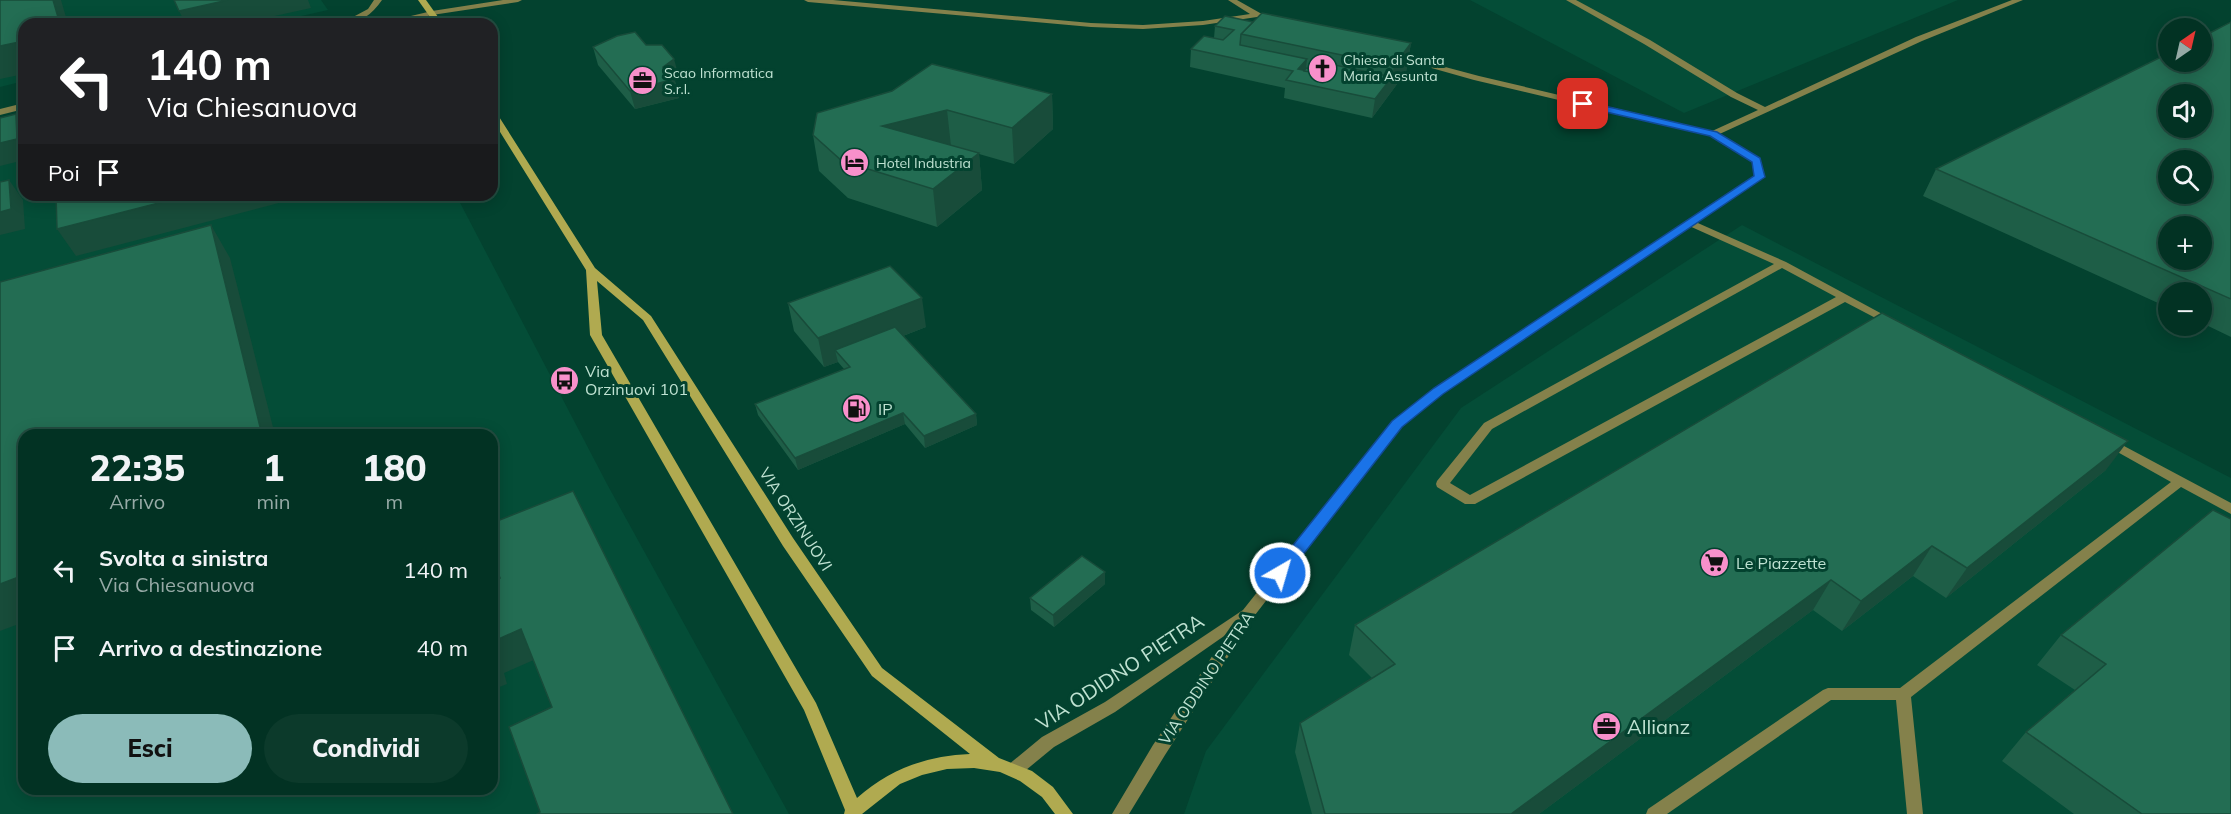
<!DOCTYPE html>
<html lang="it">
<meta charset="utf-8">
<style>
body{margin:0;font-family:Mulish,sans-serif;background:#0c3a2b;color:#f1f3f6;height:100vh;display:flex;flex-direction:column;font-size:22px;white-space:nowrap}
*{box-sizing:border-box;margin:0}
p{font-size:20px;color:#96aaa6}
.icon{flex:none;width:33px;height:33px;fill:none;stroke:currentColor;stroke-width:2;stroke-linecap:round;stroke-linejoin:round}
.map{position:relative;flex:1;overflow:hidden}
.sheet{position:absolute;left:18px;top:429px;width:480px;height:366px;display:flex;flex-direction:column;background:#023223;border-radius:18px;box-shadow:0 3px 15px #0003,0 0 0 2px #234d41}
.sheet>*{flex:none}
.top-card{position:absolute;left:18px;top:18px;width:480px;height:183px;border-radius:18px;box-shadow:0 3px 15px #0003,0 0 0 2px #234d41;background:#202124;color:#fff;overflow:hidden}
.needle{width:39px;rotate:34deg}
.tools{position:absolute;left:2158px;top:18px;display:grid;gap:12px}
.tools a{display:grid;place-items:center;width:54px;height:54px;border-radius:50%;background:#023223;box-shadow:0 3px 15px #0003,0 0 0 2px #234d41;font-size:30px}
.pin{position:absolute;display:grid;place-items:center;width:51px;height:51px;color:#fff;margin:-26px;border-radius:12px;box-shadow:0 3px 9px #0006}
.me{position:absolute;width:66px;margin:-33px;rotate:38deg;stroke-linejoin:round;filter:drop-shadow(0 0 4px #0008)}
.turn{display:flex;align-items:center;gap:21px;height:126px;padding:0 30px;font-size:27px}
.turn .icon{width:78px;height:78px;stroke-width:2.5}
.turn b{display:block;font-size:42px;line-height:51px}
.then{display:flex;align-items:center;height:57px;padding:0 30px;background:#0003;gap:12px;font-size:22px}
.eta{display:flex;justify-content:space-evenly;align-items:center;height:102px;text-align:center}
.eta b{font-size:36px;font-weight:800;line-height:42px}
.primary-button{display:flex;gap:12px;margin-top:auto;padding:12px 30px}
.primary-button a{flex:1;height:69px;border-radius:36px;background:#8bbbb9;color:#111;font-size:24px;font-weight:800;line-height:69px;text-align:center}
.primary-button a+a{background:#0c3a2b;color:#f1f3f6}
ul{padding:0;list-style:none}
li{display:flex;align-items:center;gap:18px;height:78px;padding:0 30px}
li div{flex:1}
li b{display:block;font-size:22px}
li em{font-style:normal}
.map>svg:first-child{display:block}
.built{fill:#044d37;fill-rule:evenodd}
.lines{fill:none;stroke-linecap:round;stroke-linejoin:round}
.lane{fill:#84814b;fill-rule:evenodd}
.street{fill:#84814b;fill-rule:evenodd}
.secondary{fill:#b0aa50;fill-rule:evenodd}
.wall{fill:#1e5e47}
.shaded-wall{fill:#184c3a}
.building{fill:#236d53;stroke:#184c3a;stroke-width:1.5;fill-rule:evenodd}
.route{fill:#1a73e8;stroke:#114b97;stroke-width:1.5}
.labels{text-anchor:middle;stroke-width:6;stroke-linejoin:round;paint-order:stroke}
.far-poi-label{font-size:14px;fill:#bfe2d2;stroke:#03422f;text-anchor:start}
.poi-label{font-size:16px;fill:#bfe2d2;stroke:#03422f;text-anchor:start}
.street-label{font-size:16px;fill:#bfe2d2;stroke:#03422f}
.near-street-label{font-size:20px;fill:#bfe2d2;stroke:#03422f}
.near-poi-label{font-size:20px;fill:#bfe2d2;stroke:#03422f;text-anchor:start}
</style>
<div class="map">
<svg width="2231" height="814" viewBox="0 0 2231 814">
<rect width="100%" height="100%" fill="#03422f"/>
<g class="built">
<polygon points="0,0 321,0 328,10 266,24 24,24 24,81 0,87"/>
<polygon points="1470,0 1958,0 1684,113"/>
<path d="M 24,115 L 24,195 L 456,195 L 607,484 L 789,814 L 0,814 L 0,121 ZM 24,435 L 492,435 L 492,789 L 24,789 Z"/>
<polygon points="1742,225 2231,478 2231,814 1184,814 1206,751 1461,408"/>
</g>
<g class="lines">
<g class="lane">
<polygon points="1566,0 1576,0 1650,40 1737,93 1765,107 1916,37 2012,0 2023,0 1922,41 1713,137 1709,134 1710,132 1758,110 1731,97 1644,44"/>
<path d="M 1691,220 L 1786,262 L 1897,322 L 1891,325 L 1887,324 L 1845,302 L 1475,504 L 1465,504 L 1437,487 L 1436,484 L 1437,481 L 1484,423 L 1774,264 L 1687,225 L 1686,223 ZM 1782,268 L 1836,297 L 1470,495 L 1450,483 L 1492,429 Z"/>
<polygon points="2109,438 2231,503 2231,514 2181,487 1911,697 1923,814 1907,814 1896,700 1831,700 1667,814 1646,814 1648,809 1823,690 1828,688 1900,688 2171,482 2105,445 2103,442 2105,439"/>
</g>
<g class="street">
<path d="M 374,0 L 382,0 C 372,15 359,24 340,24 L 368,9 Z"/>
<polygon points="503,0 522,0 518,2 432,15 392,24 377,24 432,11"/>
<polygon points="804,0 833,0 1091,23 1143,25 1203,21 1250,14 1228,0 1237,0 1260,13 1279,20 1275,22 1257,17 1203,25 1143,29 1091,27 808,2"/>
<polygon points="1389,52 1479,76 1716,132 1760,158 1765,177 1442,394 1401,427 1255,615 1165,755 1129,814 1112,814 1153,745 1227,634 1115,712 1054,747 1020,775 1014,777 1008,775 1006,770 1008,765 1042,737 1105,702 1243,610 1393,421 1434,388 1755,176 1753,161 1710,136 1474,80 1389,56"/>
<polygon points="24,103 24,109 0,115 0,109"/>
</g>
<g class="secondary">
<polygon points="418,0 426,0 443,24 435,24"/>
<path d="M 492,109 L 496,112 L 595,268 L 651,316 L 793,538 L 882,668 L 999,758 L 1032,771 L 1053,787 L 1073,814 L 1055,814 L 1042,797 L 1020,781 L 1000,772 L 974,768 L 947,769 L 922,775 L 900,784 L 862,814 L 844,814 L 845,810 L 804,710 L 590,335 L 586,270 L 492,119 ZM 597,281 L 643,320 L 783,546 L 872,676 L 970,754 C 926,756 890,769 857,798 L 816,703 L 602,335 Z"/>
</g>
</g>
<g class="wall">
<polygon points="1253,22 1411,43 1406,72 1372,118 1284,98 1285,88 1190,67 1191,49 1214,38 1215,26"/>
<polygon points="2231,22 2231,337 2202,323 2202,292 2169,292 2169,308 1923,196 1936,169"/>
<polygon points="646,45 679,77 675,81 679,98 635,109 598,65 593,47"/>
<polygon points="1052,94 1053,129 1014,164 979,154 982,190 937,227 848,198 819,171 813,135 817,113"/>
<polygon points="788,303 926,327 903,336 976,414 977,425 925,448 905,424 798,470 758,415 755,404 844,369 838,362 824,367 794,331"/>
<polygon points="2106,470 1946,598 1913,576 1842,631 1813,610 1539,814 1312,814 1295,752 1300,723 1372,678 1349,655 1355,625"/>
<polygon points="2231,519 2231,814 2074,814 2002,761 2026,732 2075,690 2037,665 2061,635"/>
<polygon points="1105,584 1054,627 1031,610 1030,598"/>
</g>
<g class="shaded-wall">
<polygon points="53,0 61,0 68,24 60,24"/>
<polygon points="228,0 308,0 311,8 238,24 186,24 179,11"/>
<polygon points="24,41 24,74 0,79 0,46"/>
<polygon points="1411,43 1406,72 1372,118 1375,99 1392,77 1394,66"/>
<polygon points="674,59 679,77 675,81 679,98 635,109 630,91"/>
<polygon points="1307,59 1305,78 1298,69"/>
<polygon points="1052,94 1053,129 1014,164 1012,128"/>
<polygon points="947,110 951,146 882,126"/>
<polygon points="16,114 24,127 24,160 0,166 0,143"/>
<polygon points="979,153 982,190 937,227 933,189"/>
<polygon points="9,180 23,200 25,229 0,235 0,212"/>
<polygon points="190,195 309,195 76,256 57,229"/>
<polygon points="211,225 230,258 275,435 262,435"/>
<polygon points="922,298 926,327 843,359 835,350 838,362 824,367 818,338"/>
<polygon points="903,413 905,424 798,470 795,458"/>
<polygon points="976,414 977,425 925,448 924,436"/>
<polygon points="2128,441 2106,470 1946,598 1967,568"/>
<polygon points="1932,546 1913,576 1842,631 1861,601"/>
<polygon points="1105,572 1105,584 1054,627 1053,615"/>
<polygon points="24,575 24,622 0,631 0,584"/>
<polygon points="1831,580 1813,610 1539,814 1511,814"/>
<polygon points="521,629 536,659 504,673 507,684 492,690 492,642"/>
</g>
<g class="building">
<polygon points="0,0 53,0 60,24 24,24 24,41 0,46"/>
<polygon points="174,0 228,0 179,11"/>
<polygon points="1262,13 1411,43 1394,66 1241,34"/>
<polygon points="1225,16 1253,22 1241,34 1240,45 1307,59 1298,69 1327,75 1335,65 1392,77 1375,99 1286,80 1293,71 1191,49 1204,36 1223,40 1234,30 1215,26"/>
<path d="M 2231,22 L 2231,299 L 1936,169 L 2169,53 L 2169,62 L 2202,62 L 2202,37 ZM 2169,94 L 2202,94 L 2202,128 L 2169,128 ZM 2169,160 L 2202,160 L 2202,194 L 2169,194 ZM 2169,226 L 2202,226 L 2202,260 L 2169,260 Z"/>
<polygon points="635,32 646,45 662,45 674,59 663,67 674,79 630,91 593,47 617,36"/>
<polygon points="932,64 1052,94 1012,128 947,110 882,126 979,153 933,189 842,161 813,135 817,113 892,91"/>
<polygon points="1306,68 1329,73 1327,75 1304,71"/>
<polygon points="16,114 17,139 0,143 0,118"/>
<polygon points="9,180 11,209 0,212 0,182"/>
<polygon points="56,195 190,195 57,229"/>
<polygon points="211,225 262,435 24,435 24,575 0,584 0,282"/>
<polygon points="890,266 922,298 818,338 788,303"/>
<polygon points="1882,313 2128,441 1967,568 1932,546 1861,601 1831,580 1511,814 1325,814 1300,723 1395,664 1355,625"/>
<polygon points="895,327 976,414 924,436 903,413 795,458 755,404 850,367 835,350"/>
<polygon points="573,491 733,814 537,814 540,812 509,727 552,707 521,629 492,642 492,581 500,578 492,558 492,523"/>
<polygon points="2213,510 2231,519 2231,814 2142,814 2026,732 2106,664 2061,635"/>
<polygon points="1082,556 1105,572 1053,615 1030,598"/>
</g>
<polygon class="route" points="1583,101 1717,132 1760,158 1765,177 1443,394 1402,427 1285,578 1274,578 1272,573 1274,569 1392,421 1434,388 1754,176 1752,162 1710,136 1580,106 1579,104"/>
<defs>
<symbol id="church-disc" viewBox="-11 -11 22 22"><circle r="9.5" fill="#f890cb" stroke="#03422f"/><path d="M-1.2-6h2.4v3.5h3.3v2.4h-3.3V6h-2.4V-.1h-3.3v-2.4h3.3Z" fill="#111"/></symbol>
<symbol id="office-disc" viewBox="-11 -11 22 22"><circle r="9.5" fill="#f890cb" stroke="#03422f"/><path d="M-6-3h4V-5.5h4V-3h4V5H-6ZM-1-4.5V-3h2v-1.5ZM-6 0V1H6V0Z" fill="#111"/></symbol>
<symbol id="hotel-disc" viewBox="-11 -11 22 22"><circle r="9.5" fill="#f890cb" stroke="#03422f"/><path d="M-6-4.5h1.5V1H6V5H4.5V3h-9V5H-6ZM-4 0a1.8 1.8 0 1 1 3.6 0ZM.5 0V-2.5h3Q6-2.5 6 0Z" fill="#111"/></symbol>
<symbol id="bus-disc" viewBox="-11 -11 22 22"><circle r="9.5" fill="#f890cb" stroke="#03422f"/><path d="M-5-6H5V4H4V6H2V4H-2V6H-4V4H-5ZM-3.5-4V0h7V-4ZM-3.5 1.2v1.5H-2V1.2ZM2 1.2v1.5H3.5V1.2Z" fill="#111"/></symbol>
<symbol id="fuel-disc" viewBox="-11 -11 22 22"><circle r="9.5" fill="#f890cb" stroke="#03422f"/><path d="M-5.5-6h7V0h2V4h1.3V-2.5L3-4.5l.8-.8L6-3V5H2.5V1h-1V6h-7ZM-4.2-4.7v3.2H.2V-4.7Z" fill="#111"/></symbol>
<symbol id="supermarket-disc" viewBox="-11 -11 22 22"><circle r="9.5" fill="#f890cb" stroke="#03422f"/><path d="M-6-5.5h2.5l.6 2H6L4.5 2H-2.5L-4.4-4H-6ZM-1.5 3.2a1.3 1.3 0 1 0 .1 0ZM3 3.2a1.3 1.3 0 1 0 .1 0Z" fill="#111"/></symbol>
</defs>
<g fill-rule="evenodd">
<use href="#church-disc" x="1306" y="52" width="33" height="33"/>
<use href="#office-disc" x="626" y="64" width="33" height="33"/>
<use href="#hotel-disc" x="838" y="146" width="33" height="33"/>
<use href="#bus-disc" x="548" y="364" width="33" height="33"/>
<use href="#fuel-disc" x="840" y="392" width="33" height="33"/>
<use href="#supermarket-disc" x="1698" y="546" width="33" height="33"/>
<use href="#office-disc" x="1590" y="710" width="33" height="33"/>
</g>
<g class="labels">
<g class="far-poi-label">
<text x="1343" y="65">Chiesa di Santa<tspan x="1343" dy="16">Maria Assunta</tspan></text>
<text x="664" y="78">Scao Informatica<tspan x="664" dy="16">S.r.l.</tspan></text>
<text x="876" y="168">Hotel Industria</text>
</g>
<g class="poi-label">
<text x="585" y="377">Via<tspan x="585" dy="18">Orzinuovi 101</tspan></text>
<text x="878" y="415">IP</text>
<text x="1736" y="569">Le Piazzette</text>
</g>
<g class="street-label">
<text transform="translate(796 519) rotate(57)" y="6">VIA ORZINUOVI</text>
<text transform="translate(1206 678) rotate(-56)" y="6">VIA ODDINO PIETRA</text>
</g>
<g class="near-street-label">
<text transform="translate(1120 672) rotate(-33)" y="7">VIA ODIDNO PIETRA</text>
</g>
<g class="near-poi-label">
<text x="1627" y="734">Allianz</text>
</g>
</g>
</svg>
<div class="tools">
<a><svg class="needle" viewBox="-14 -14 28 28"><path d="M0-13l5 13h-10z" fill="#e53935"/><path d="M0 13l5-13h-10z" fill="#96aaa6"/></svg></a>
<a><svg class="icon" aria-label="sound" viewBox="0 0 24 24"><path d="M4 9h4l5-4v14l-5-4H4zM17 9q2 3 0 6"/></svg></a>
<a><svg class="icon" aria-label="search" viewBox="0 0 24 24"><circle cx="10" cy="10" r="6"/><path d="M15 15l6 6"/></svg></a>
<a>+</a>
<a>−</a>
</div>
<div class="pin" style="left:1583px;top:104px;background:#d93025"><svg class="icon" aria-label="arrive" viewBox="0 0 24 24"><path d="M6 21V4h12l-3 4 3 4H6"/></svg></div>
<svg class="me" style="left:1280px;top:573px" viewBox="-20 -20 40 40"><circle r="17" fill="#1a73e8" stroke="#fff" stroke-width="3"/><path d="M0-11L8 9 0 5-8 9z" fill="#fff"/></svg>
<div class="top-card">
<div class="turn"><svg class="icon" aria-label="left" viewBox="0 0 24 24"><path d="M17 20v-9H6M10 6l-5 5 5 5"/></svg><div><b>140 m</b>Via Chiesanuova</div></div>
<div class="then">Poi<svg class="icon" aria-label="arrive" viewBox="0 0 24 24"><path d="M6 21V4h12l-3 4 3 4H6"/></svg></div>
</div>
<section class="sheet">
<div class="eta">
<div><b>22:35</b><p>Arrivo</p></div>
<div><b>1</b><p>min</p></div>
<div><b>180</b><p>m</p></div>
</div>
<ul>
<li><svg class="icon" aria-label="left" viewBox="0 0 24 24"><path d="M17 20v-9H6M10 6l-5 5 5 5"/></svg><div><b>Svolta a sinistra</b><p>Via Chiesanuova</p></div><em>140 m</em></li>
<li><svg class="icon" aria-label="arrive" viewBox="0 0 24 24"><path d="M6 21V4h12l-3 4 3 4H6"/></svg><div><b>Arrivo a destinazione</b></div><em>40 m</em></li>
</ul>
<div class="primary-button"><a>Esci</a><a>Condividi</a></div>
</section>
</div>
